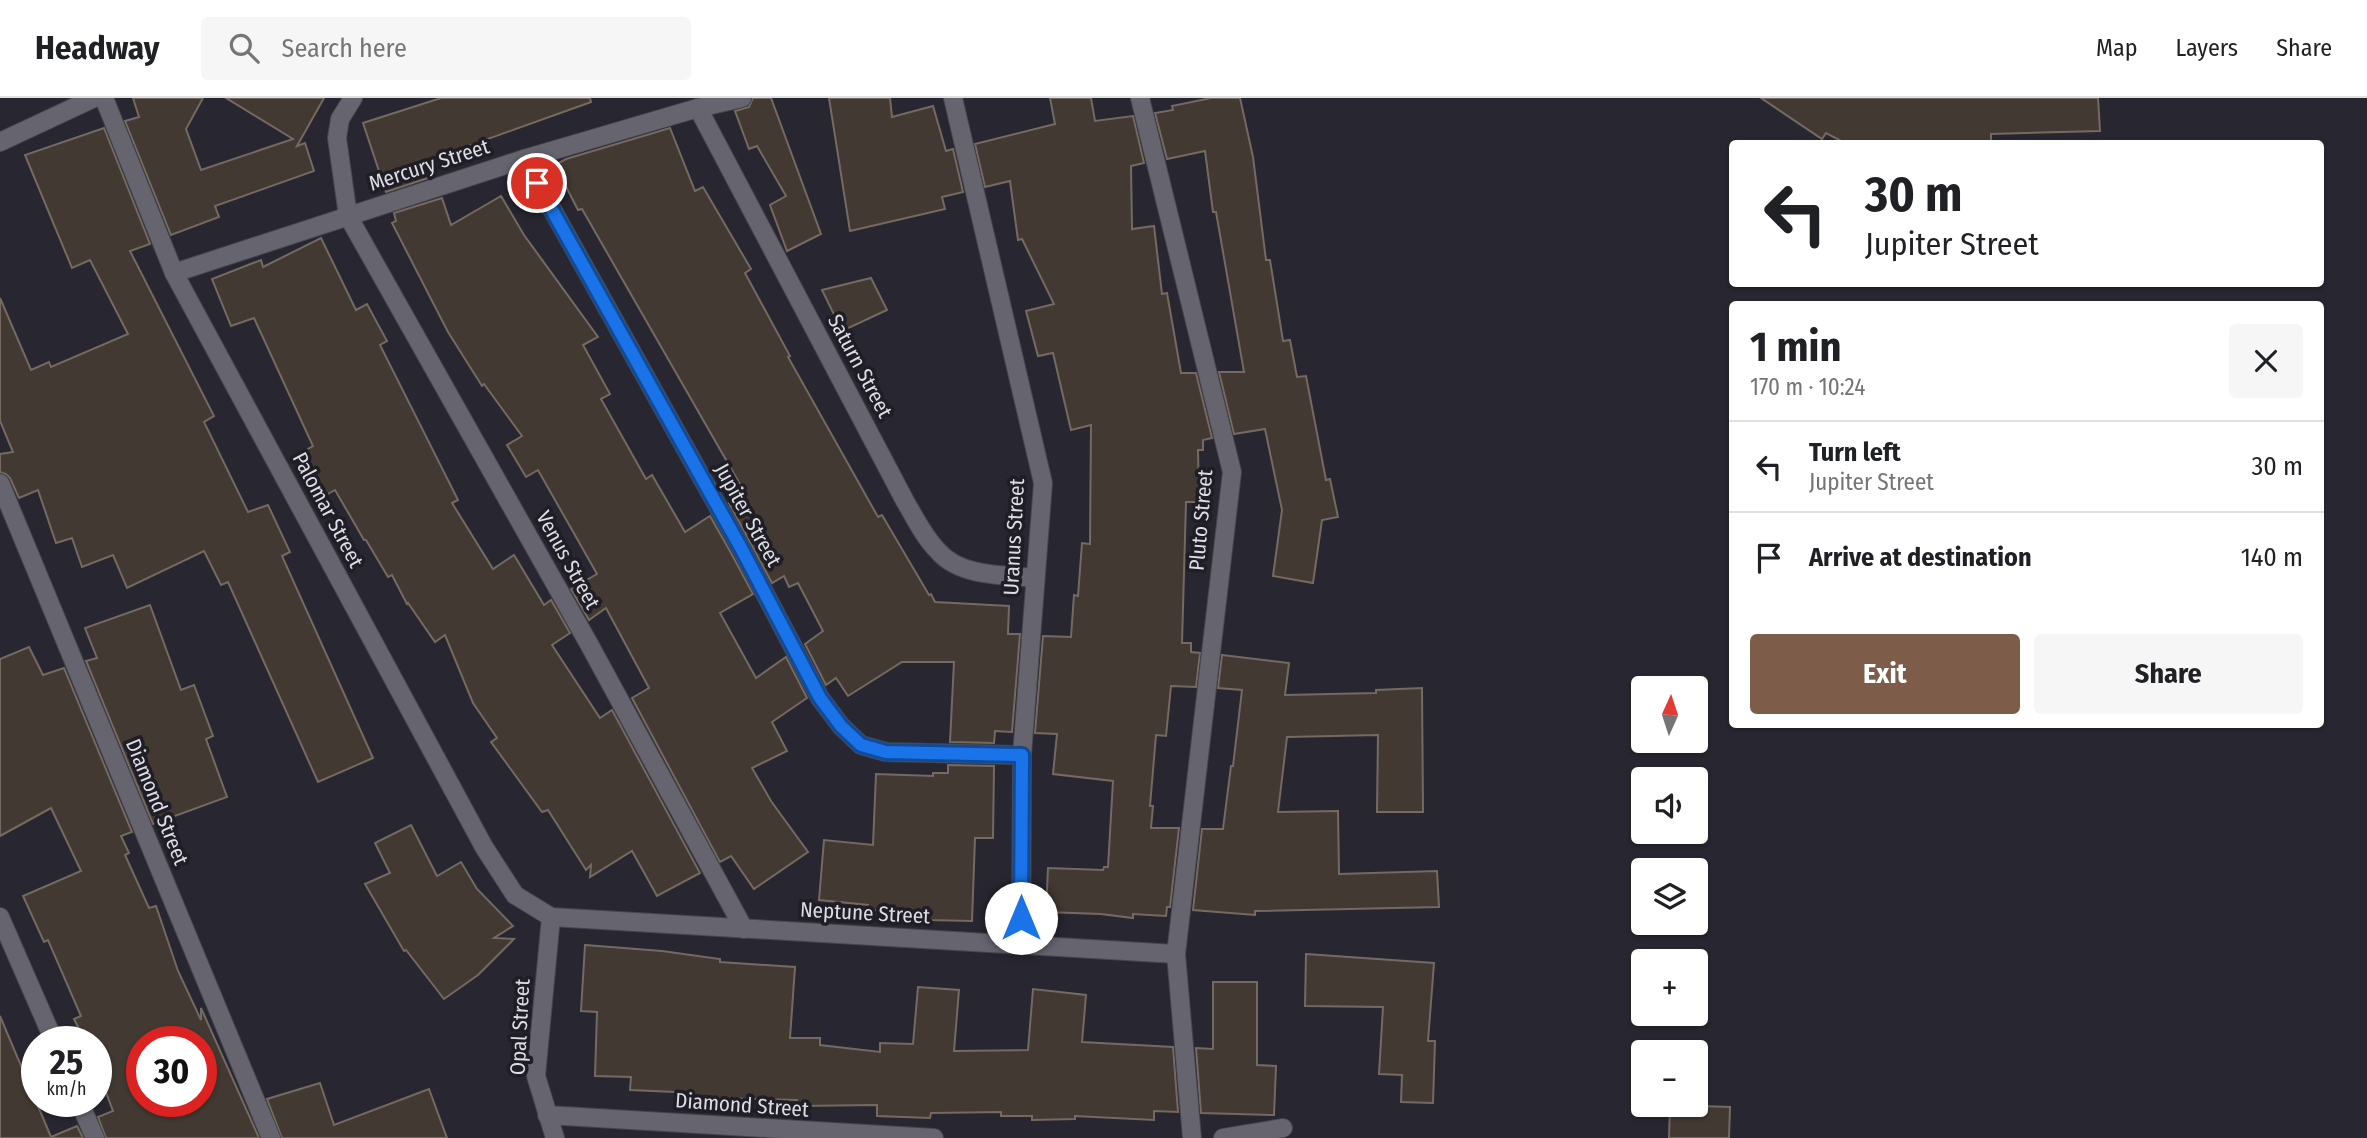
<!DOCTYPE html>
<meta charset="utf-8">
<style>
body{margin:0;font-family:"Fira Sans Condensed",sans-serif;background:#f6f6f6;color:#202124;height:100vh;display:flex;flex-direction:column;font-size:26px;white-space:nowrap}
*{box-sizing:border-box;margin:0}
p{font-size:23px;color:#757577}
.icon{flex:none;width:38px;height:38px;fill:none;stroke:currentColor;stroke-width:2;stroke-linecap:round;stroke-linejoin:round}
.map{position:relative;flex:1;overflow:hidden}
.panel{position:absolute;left:1729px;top:203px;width:595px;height:427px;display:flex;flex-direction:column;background:#fff;border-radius:7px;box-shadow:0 2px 5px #0004}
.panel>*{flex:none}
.banner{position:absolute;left:1729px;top:42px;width:595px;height:147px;border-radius:7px;box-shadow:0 2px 5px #0004;background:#fff;color:#202124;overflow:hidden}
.needle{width:46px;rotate:3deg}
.buttons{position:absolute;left:1631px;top:578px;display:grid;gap:14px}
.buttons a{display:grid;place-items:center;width:77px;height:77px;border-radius:7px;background:#fff;box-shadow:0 2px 5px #0004;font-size:35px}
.speed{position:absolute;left:21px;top:928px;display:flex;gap:14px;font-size:35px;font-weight:700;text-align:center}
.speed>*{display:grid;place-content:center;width:91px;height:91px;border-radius:50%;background:#fff;box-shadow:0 2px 5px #0004;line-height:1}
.speed small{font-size:18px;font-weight:400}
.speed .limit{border:10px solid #d22;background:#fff;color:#111}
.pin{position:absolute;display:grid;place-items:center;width:60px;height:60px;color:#fff;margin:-30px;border:4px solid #fff;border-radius:50%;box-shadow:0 2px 7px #0007}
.me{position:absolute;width:77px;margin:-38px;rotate:0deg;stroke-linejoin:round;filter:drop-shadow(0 0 5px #0008)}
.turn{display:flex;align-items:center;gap:24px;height:147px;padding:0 21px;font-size:32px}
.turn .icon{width:91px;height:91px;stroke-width:2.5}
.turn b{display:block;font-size:49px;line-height:60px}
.round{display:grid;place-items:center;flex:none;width:74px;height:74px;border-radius:7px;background:#f6f6f6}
.overview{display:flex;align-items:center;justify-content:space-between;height:119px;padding:0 21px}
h1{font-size:42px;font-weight:700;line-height:52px}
.action{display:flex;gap:14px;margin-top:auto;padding:14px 21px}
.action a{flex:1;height:80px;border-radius:7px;background:#7d5c49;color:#fff;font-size:28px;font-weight:700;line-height:80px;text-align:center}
.action a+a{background:#f6f6f6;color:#202124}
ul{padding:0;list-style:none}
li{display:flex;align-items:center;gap:21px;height:91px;padding:0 21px;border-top:2px solid #e0e0e0}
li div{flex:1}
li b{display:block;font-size:26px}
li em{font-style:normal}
header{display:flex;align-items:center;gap:42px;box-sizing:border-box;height:98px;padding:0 35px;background:#fff;border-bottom:2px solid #e0e0e0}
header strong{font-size:33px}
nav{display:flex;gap:38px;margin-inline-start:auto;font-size:24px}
.search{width:490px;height:63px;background:#f6f6f6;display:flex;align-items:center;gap:18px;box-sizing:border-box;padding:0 24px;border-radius:7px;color:#757577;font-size:26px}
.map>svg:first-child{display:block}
.building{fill:#423932;stroke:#746a62;stroke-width:2;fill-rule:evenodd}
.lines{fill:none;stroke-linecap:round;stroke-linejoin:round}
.street-casing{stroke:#46454d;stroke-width:20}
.street{stroke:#66646f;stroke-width:18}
.route-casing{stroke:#114b97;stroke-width:18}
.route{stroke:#1a73e8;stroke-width:12}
.labels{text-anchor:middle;stroke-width:7;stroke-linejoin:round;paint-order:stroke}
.street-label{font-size:21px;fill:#dedde4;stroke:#1f1d26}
</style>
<header>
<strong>Headway</strong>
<div class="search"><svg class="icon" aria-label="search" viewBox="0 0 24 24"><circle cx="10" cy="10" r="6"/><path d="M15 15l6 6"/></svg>Search here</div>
<nav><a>Map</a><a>Layers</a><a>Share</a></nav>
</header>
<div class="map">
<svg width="2367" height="1040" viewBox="0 0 2367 1040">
<rect width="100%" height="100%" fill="#282630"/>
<g class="building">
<polygon points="133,0 203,0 186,31 201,72 293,41 226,0 324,0 297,48 305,45 314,73 215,108 219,119 171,137 125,23 139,19"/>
<polygon points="441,0 590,0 591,4 429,62 434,78 386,94 363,25"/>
<polygon points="753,0 771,0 821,136 787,153 770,107 786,98 757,48 749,51 735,13 749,9"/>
<polygon points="829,0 890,0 892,19 933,8 946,53 953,51 963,94 942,99 945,111 850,133"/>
<polygon points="1050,0 1091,0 1095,23 1133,18 1144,65 1131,68 1132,131 1154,128 1162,196 1167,195 1181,275 1196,275 1212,340 1203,342 1203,352 1198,352 1199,404 1186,404 1182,545 1191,545 1191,554 1200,555 1196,589 1171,588 1166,638 1156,637 1150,708 1153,708 1151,730 1179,730 1170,809 1167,809 1166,818 1133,816 1133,820 1101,816 1046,814 1048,770 1103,772 1104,769 1108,769 1113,683 1053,676 1057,636 1035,635 1043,538 1071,539 1074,497 1078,498 1082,445 1090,446 1091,327 1071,332 1053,255 1038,258 1026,213 1054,206 1022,141 1018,142 1010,83 985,89 975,46 1055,26"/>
<polygon points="1211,0 1240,0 1253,59 1266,162 1270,162 1283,243 1290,242 1297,279 1306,278 1326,382 1330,381 1338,419 1322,422 1313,485 1273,478 1282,412 1265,331 1234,336 1219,274 1244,274 1216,114 1213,114 1205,53 1167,61 1155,15 1173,12 1172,8"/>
<polygon points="1761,0 2098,0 2100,33 1991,36 1991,46 1847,46 1826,35 1822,41"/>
<polygon points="104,30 150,146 130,153 214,318 204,324 248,414 268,407 290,454 282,458 373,660 318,684 228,484 221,487 204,453 127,490 113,457 82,469 72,440 56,445 38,392 19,400 10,380 6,376 0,374 0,356 13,354 0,323 0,200 31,272 49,264 51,269 128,236 90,162 72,170 25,57"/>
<polygon points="670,30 695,93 703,89 751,171 745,175 790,258 788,259 878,419 882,417 929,497 931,496 935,504 1009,508 1008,536 1020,536 1012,634 995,633 994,645 950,644 954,564 902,564 848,598 836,580 826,587 805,546 823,533 798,485 789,489 784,478 772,485 729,405 745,395 582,111 578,112 555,67 566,61"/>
<polygon points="501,98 524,137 598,239 583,247 610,296 601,301 646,381 652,377 685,434 710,418 731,455 753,496 720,515 756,580 786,559 807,600 772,624 787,653 752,670 771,703 808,754 754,791 731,758 720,764 632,600 649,590 606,510 589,522 571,491 597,476 538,372 526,379 507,347 522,338 484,286 482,288 448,234 392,125 396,123 394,115 442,100 451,127"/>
<polygon points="321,140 356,212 367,206 387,243 380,247 458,402 452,405 493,471 514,457 544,507 551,502 570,535 552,547 600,620 612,612 700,775 657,798 632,753 590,779 591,767 586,772 548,712 542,714 491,644 497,640 473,605 445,537 435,544 408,505 407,506 392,477 388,479 366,442 364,442 335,392 319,401 295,358 313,348 254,220 231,228 212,181 261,162 263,169"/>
<polygon points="871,180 887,212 842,233 822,192"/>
<polygon points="150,507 181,592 194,587 213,638 206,641 227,699 153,726 86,563 97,560 85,530"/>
<path d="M 29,549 L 43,577 L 64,570 L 132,734 L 121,738 L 129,755 L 125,757 L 149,810 L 156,808 L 178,873 L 201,922 L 201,910 L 259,1040 L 106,1040 L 98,1019 L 113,1013 L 96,968 L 96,943 L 85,943 L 74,921 L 81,918 L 48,842 L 44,844 L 23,798 L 81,773 L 51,710 L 0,738 L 0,561 ZM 142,943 L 201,943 L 201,1003 L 142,1003 Z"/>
<polygon points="1222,557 1289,565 1285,597 1376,595 1376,592 1422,590 1423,714 1377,714 1378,637 1287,639 1278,714 1338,713 1339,776 1437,773 1439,809 1255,813 1255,817 1193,812 1202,731 1223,731 1231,668 1233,668 1242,592 1218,590"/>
<polygon points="948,667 994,668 993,740 975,740 972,823 927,822 927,815 868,812 868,807 819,802 824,742 873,747 876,676 933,678 933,675 948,675"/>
<polygon points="411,727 437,778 461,764 477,791 513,828 494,840 514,841 478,877 444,901 406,852 404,853 365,786 390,775 375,745"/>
<polygon points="585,847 662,853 720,861 720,864 795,869 790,940 820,940 820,947 880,954 880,945 913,946 918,889 959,892 954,953 1028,952 1033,891 1086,897 1082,944 1173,949 1178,1014 1154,1013 1154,1022 1075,1018 1075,1021 1032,1022 1032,1018 1001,1018 1001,1014 931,1015 930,1020 877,1018 877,1007 797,1008 797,1002 675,999 675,994 630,992 631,979 595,978 597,914 581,913"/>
<polygon points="1306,856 1434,865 1428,943 1435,943 1433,1005 1401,1004 1402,977 1379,976 1383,909 1305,908"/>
<polygon points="1213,884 1257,884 1257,967 1276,968 1274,1017 1201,1015 1196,950 1213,951"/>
<polygon points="0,918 51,1039 77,1028 83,1040 0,1040"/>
<polygon points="320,985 334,1027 429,991 447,1040 282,1040 267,1001"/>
<polygon points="1670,1007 1730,1009 1729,1040 1669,1040"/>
</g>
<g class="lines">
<defs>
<g id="street">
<polyline points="104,0 174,175 484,749 515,797 551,819 1176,856"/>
<polyline points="353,0 340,21 337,40 348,118 589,546 744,831"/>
<polyline points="953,0 1043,385 1022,657 1021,847"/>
<polyline points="1140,0 1232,374 1176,856 1192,1040"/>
<path d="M 698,10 L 905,403 C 915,420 924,439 938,453 C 960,479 1004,477 1035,480"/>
<polyline points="0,44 94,0"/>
<polyline points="524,61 741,450 820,600 841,628 861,647 886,654 1022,657"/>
<polyline points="174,175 524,61 698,10 742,0"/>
<polyline points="0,385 271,1040"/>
<polyline points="0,819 54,943"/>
<polyline points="551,819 536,978 555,1040"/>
<polyline points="79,1003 95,1040"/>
<polyline points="547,1017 934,1040"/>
<polyline points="1223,1040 1283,1030"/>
</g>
</defs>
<use href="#street" class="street-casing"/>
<use href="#street" class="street"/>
</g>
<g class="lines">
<defs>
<polyline id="route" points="537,85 741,450 820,600 841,628 861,647 886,654 1022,657 1021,820"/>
</defs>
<use href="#route" class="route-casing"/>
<use href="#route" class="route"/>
</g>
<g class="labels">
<g class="street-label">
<text transform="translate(429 67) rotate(-18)" y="7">Mercury Street</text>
<text transform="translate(860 268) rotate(62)" y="7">Saturn Street</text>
<text transform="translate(328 412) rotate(62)" y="7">Palomar Street</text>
<text transform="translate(748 417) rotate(61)" y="7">Jupiter Street</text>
<text transform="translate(1201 422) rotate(-85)" y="7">Pluto Street</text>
<text transform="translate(1014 439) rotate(-87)" y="7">Uranus Street</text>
<text transform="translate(568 462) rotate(61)" y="7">Venus Street</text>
<text transform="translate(157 704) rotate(68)" y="7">Diamond Street</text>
<text transform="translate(865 815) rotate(3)" y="7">Neptune Street</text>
<text transform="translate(520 929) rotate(-87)" y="7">Opal Street</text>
<text transform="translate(742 1007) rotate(4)" y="7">Diamond Street</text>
</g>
</g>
</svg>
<div class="buttons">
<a><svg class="needle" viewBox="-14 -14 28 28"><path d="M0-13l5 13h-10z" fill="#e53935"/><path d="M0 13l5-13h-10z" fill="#757577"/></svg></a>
<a><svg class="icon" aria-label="sound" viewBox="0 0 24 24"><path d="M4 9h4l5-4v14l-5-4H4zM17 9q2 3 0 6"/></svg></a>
<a><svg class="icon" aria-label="layers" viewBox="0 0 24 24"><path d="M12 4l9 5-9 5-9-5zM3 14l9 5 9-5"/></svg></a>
<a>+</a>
<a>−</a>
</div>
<div class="speed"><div>25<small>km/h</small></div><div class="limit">30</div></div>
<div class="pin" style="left:537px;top:85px;background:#d93025"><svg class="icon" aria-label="arrive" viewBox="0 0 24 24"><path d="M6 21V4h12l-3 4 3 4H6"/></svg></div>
<svg class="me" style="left:1021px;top:820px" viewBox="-20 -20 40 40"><circle r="19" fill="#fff"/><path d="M0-13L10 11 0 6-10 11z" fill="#1a73e8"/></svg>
<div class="banner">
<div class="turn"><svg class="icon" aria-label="left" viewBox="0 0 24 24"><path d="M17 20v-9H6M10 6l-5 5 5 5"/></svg><div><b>30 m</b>Jupiter Street</div></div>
</div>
<section class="panel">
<div class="overview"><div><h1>1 min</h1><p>170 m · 10:24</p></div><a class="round"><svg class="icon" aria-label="close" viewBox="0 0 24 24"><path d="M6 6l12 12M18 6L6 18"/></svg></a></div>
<ul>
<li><svg class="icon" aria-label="left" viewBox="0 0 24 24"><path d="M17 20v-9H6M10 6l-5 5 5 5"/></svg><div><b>Turn left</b><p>Jupiter Street</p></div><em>30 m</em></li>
<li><svg class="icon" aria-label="arrive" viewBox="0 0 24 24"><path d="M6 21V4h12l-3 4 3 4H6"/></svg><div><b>Arrive at destination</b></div><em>140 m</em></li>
</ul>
<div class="action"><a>Exit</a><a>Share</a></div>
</section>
</div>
